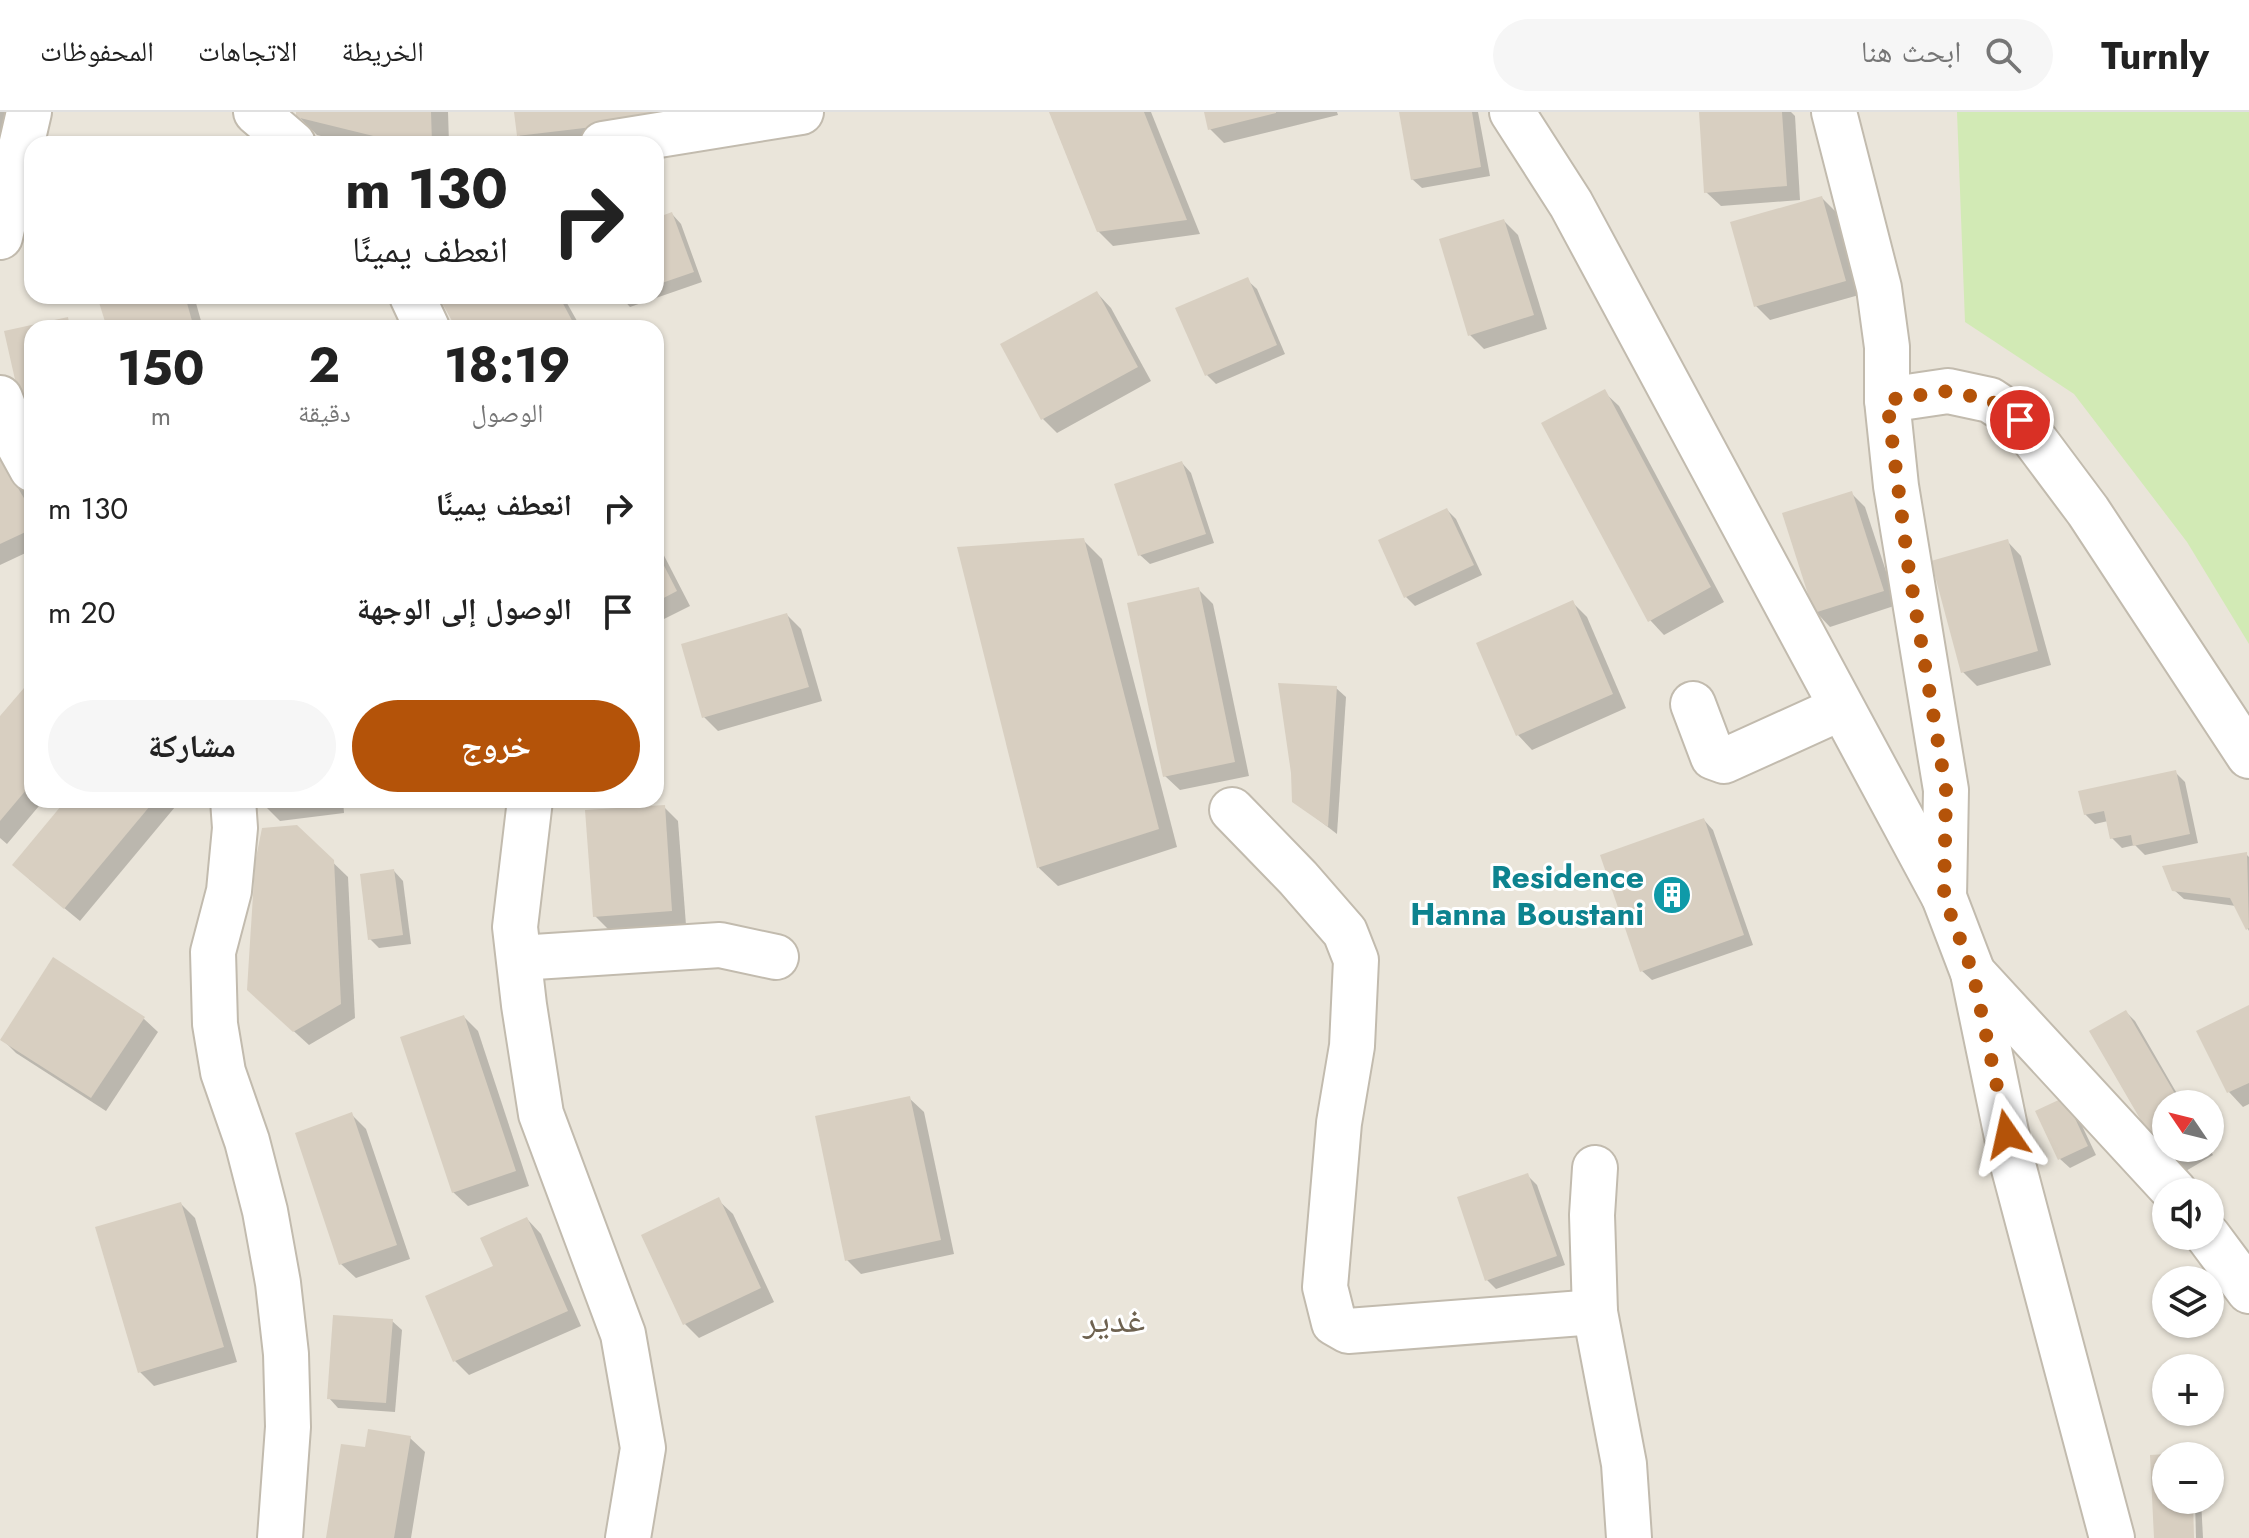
<!DOCTYPE html>
<html lang="ar">
<meta charset="utf-8">
<style>
body{margin:0;font-family:Jost,"Noto Naskh Arabic",sans-serif;background:#f6f6f6;color:#222;direction:rtl;height:100vh;display:flex;flex-direction:column;font-size:30px;white-space:nowrap}
*{box-sizing:border-box;margin:0}
p{font-size:26px;color:#767676}
.icon{flex:none;width:44px;height:44px;fill:none;stroke:currentColor;stroke-width:2;stroke-linecap:round;stroke-linejoin:round}
.map{position:relative;flex:1;overflow:hidden;direction:ltr}
.details{position:absolute;left:24px;top:208px;width:640px;height:488px;display:flex;flex-direction:column;background:#fff;border-radius:24px;box-shadow:0 2px 6px #0004;direction:rtl}
.details>*{flex:none}
.top-card{position:absolute;left:24px;top:24px;width:640px;height:168px;border-radius:24px;box-shadow:0 2px 6px #0004;direction:rtl;background:#fff;color:#222;overflow:hidden}
.needle{width:52px;rotate:305deg}
.buttons{position:absolute;left:2152px;top:978px;display:grid;gap:16px}
.buttons a{display:grid;place-items:center;width:72px;height:72px;border-radius:50%;background:#fff;box-shadow:0 2px 6px #0004;font-size:40px}
.pin{position:absolute;display:grid;place-items:center;width:68px;height:68px;color:#fff;margin:-34px;border:4px solid #fff;border-radius:50%;box-shadow:0 2px 8px #0007}
.me{position:absolute;width:88px;margin:-44px;rotate:349deg;stroke-linejoin:round;filter:drop-shadow(0 0 6px #0008)}
.turn{display:flex;align-items:center;gap:28px;height:168px;padding:0 24px;font-size:36px}
.turn .icon{width:104px;height:104px;stroke-width:2.5}
.turn b{display:block;font-size:56px;line-height:68px}
.eta{display:flex;justify-content:space-evenly;align-items:center;height:136px;text-align:center}
.eta b{font-size:48px;font-weight:700;line-height:56px}
.button{display:flex;gap:16px;margin-top:auto;padding:16px 24px}
.button a{flex:1;height:92px;border-radius:48px;background:#b45309;color:#fff;font-size:32px;font-weight:700;line-height:92px;text-align:center}
.button a+a{background:#f6f6f6;color:#222}
ul{padding:0;list-style:none}
li{display:flex;align-items:center;gap:24px;height:104px;padding:0 24px}
li div{flex:1}
li b{display:block;font-size:30px}
li em{font-style:normal}
header{display:flex;align-items:center;gap:48px;box-sizing:border-box;height:112px;padding:0 40px;background:#fff;border-bottom:2px solid #e0e0e0}
header strong{font-size:38px}
nav{display:flex;gap:44px;margin-inline-start:auto;font-size:28px}
.search{width:560px;height:72px;background:#f6f6f6;display:flex;align-items:center;gap:20px;box-sizing:border-box;padding:0 28px;border-radius:44px;color:#767676;font-size:30px}
.map>svg:first-child{display:block}
.residential{fill:#eae5da;fill-rule:evenodd}
.green{fill:#d2eab5}
.shadow{fill:#0003}
.building{fill:#d8cfc1}
.lines{fill:none;stroke-linecap:round;stroke-linejoin:round}
.minor-casing{stroke:#c2bbae;stroke-width:48}
.tertiary-casing{stroke:#c2bbae;stroke-width:48}
.minor{stroke:#fff;stroke-width:44}
.tertiary{stroke:#fff;stroke-width:44}
.route{stroke:#b45309;stroke-width:14;stroke-dasharray:0 25.2}
.labels{text-anchor:middle;stroke-width:6;stroke-linejoin:round;paint-order:stroke}
.culture-label{font-size:32px;font-weight:bold;fill:#0d838f;stroke:#fff;text-anchor:end}
.quarter-label{font-size:36px;fill:#6e6250;stroke:#fff}
</style>
<header>
<strong>Turnly</strong>
<div class="search"><svg class="icon" aria-label="search" viewBox="0 0 24 24"><circle cx="10" cy="10" r="6"/><path d="M15 15l6 6"/></svg>ابحث هنا</div>
<nav><a>الخريطة</a><a>الاتجاهات</a><a>المحفوظات</a></nav>
</header>
<div class="map">
<svg width="2249" height="1426" viewBox="0 0 2249 1426">
<rect width="100%" height="100%" fill="#f6f3ec"/>
<path class="residential" d="M 0,0 L 2239,0 L 2249,14 L 2249,1426 L 0,1426 ZM 32,32 L 656,32 L 656,184 L 32,184 ZM 32,216 L 656,216 L 656,688 L 32,688 ZM 2166,992 L 2210,992 L 2210,1036 L 2166,1036 ZM 2166,1080 L 2210,1080 L 2210,1124 L 2166,1124 ZM 2166,1168 L 2210,1168 L 2210,1212 L 2166,1212 ZM 2166,1256 L 2210,1256 L 2210,1300 L 2166,1300 ZM 2166,1344 L 2210,1344 L 2210,1388 L 2166,1388 Z"/>
<polygon class="green" points="1957,0 2249,0 2249,532 2187,430 2074,282 1965,210"/>
<g class="shadow">
<polygon points="0,0 11,0 0,39"/>
<polygon points="298,0 448,0 449,32 353,32 317,23 298,4"/>
<polygon points="516,0 702,12 528,32 519,23"/>
<polygon points="1051,0 1151,0 1200,122 1113,134 1098,119"/>
<polygon points="1206,0 1337,0 1338,3 1224,31 1210,17"/>
<polygon points="1401,0 1478,0 1490,64 1422,76 1412,67"/>
<polygon points="1701,0 1791,0 1795,4 1800,88 1721,94 1706,80"/>
<polygon points="1822,86 1836,100 1859,183 1770,208 1756,194"/>
<polygon points="672,102 681,112 702,170 630,195 620,184 656,184 656,108"/>
<polygon points="1504,109 1518,123 1547,217 1484,237 1470,223"/>
<polygon points="1247,168 1257,177 1285,242 1216,272 1207,263"/>
<polygon points="1097,181 1111,196 1151,269 1057,321 1043,307"/>
<polygon points="99,184 194,184 203,216 109,216"/>
<polygon points="441,184 563,184 581,216 458,216"/>
<polygon points="67,207 76,216 32,216 32,302 23,293 7,221"/>
<polygon points="1604,280 1619,294 1724,490 1664,523 1650,508"/>
<polygon points="0,338 32,393 32,438 0,453"/>
<polygon points="1182,351 1191,361 1214,431 1150,452 1140,443"/>
<polygon points="1851,381 1865,395 1897,493 1830,515 1816,500 1784,403"/>
<polygon points="1447,398 1456,407 1482,463 1415,494 1406,485"/>
<polygon points="656,428 690,494 656,511"/>
<polygon points="1083,428 1102,447 1177,735 1058,774 1039,756 960,437"/>
<polygon points="2007,429 2021,444 2051,553 1977,574 1963,560"/>
<polygon points="1199,478 1213,492 1249,664 1180,678 1165,664"/>
<polygon points="1573,491 1587,505 1626,596 1532,638 1518,623"/>
<polygon points="787,503 801,517 822,589 718,619 704,605"/>
<polygon points="1336,576 1346,585 1337,722 1294,689"/>
<polygon points="32,585 32,688 44,688 7,732 0,726 0,607"/>
<polygon points="2175,660 2185,670 2198,731 2145,743 2135,733 2122,736 2112,726 2108,709 2095,712 2085,702"/>
<polygon points="69,688 168,688 175,695 80,809 29,767"/>
<polygon points="265,688 343,688 344,701 280,709 266,695"/>
<polygon points="664,695 678,709 686,813 609,818 595,804"/>
<polygon points="1704,708 1713,718 1753,833 1652,868 1642,859"/>
<polygon points="296,715 348,765 355,906 309,933 264,892"/>
<polygon points="2246,742 2249,745 2249,819 2236,794 2184,787 2174,778"/>
<polygon points="394,759 403,769 411,832 379,836 370,827"/>
<polygon points="2249,895 2249,992 2243,995 2229,980 2199,920"/>
<polygon points="2126,900 2135,909 2183,992 2166,992 2166,1036 2209,1036 2213,1043 2179,1063 2170,1054"/>
<polygon points="464,905 478,919 529,1074 468,1094 453,1080"/>
<polygon points="143,906 158,920 106,999 16,941 2,927"/>
<polygon points="909,986 924,1000 954,1142 861,1162 847,1148"/>
<polygon points="2074,997 2096,1043 2070,1056 2060,1047"/>
<polygon points="352,1003 366,1017 410,1147 356,1166 341,1152"/>
<polygon points="1527,1063 1537,1073 1565,1153 1496,1177 1487,1168"/>
<polygon points="718,1088 733,1102 774,1190 699,1226 685,1212"/>
<polygon points="181,1092 195,1106 237,1250 154,1274 140,1260"/>
<polygon points="527,1107 541,1122 581,1214 469,1263 455,1249 495,1155"/>
<polygon points="392,1209 402,1218 395,1300 338,1296 329,1286"/>
<polygon points="410,1326 425,1340 411,1426 328,1426 367,1338"/>
<polygon points="2195,1388 2201,1388 2203,1426 2196,1426"/>
</g>
<g class="building">
<polygon points="296,0 431,0 432,32 406,32 296,5"/>
<polygon points="514,0 694,0 694,3 517,24"/>
<polygon points="1049,0 1144,0 1187,108 1097,120"/>
<polygon points="1204,0 1276,0 1276,1 1208,18"/>
<polygon points="1399,0 1472,0 1481,55 1411,68"/>
<polygon points="1699,0 1782,0 1787,74 1704,81"/>
<polygon points="1822,84 1846,169 1754,195 1730,110"/>
<polygon points="672,100 694,160 656,173 656,106"/>
<polygon points="1504,107 1534,203 1468,224 1439,127"/>
<polygon points="1248,165 1277,233 1205,264 1175,196"/>
<polygon points="1097,179 1138,255 1041,308 1000,232"/>
<polygon points="97,184 185,184 194,216 107,216"/>
<polygon points="438,184 559,184 576,216 456,216"/>
<polygon points="68,205 70,216 32,216 32,291 21,294 4,219"/>
<polygon points="1605,277 1711,475 1648,510 1541,311"/>
<polygon points="0,345 32,400 32,417 0,432"/>
<polygon points="1182,349 1206,422 1138,444 1114,372"/>
<polygon points="1852,379 1884,479 1814,501 1782,401"/>
<polygon points="1447,396 1474,453 1404,486 1378,428"/>
<polygon points="1084,426 1159,717 1037,756 957,435"/>
<polygon points="2008,427 2038,539 1961,561 1931,449"/>
<polygon points="656,438 677,479 656,490"/>
<polygon points="1199,475 1235,650 1163,665 1127,491"/>
<polygon points="1573,488 1613,582 1516,624 1476,531"/>
<polygon points="787,501 809,575 702,606 681,532"/>
<polygon points="1278,571 1337,574 1328,715 1292,690 1291,661"/>
<polygon points="24,576 32,583 32,671 0,709 0,604"/>
<polygon points="2176,658 2190,722 2133,734 2131,723 2110,727 2104,699 2084,703 2078,679"/>
<polygon points="66,688 155,688 64,797 12,753"/>
<polygon points="263,688 309,688 310,690 264,696"/>
<polygon points="665,693 672,799 593,805 585,698"/>
<polygon points="1704,706 1744,823 1640,860 1600,743"/>
<polygon points="297,713 334,748 341,892 293,920 247,878 255,751 262,716"/>
<polygon points="2247,740 2249,816 2246,818 2230,786 2172,779 2162,754"/>
<polygon points="394,757 403,823 368,828 360,762"/>
<polygon points="53,845 145,905 91,986 0,928"/>
<polygon points="2249,893 2249,971 2227,981 2196,919"/>
<polygon points="2126,898 2181,992 2166,992 2166,1036 2201,1036 2168,1055 2089,919"/>
<polygon points="464,903 516,1059 452,1081 400,925"/>
<polygon points="910,984 941,1128 845,1149 815,1004"/>
<polygon points="2065,985 2088,1034 2058,1048 2035,999"/>
<polygon points="352,1000 397,1133 339,1153 295,1021"/>
<polygon points="1528,1061 1557,1144 1485,1169 1457,1085"/>
<polygon points="719,1085 761,1176 683,1213 641,1123"/>
<polygon points="181,1090 224,1235 138,1261 95,1115"/>
<polygon points="527,1105 568,1199 453,1250 425,1184 493,1154 480,1126"/>
<polygon points="333,1203 393,1207 386,1291 327,1287"/>
<polygon points="368,1317 411,1324 394,1426 326,1426 341,1332 365,1335"/>
<polygon points="2166,1342 2166,1388 2193,1388 2194,1426 2154,1426 2150,1343"/>
</g>
<g class="lines">
<defs>
<g id="minor">
<polyline points="256,0 293,32"/>
<polyline points="1834,0 1879,176 1887,235 1887,288 1896,374 1946,678 1944,785"/>
<polyline points="603,32 801,0"/>
<polyline points="412,184 427,216"/>
<polyline points="1887,288 1948,279 1990,288 2020,308 2088,399 2249,644"/>
<polyline points="1693,592 1713,645 1724,649 1841,596"/>
<polyline points="530,688 515,815 524,893 541,1002 623,1222 643,1336 628,1426"/>
<polyline points="1232,698 1298,766 1345,820 1356,848 1352,934 1339,1011 1325,1175 1334,1211 1348,1219 1595,1200"/>
<polyline points="519,846 720,833 776,845"/>
<polyline points="1595,1056 1592,1103 1595,1200 1624,1352 1629,1426"/>
</g>
<g id="tertiary">
<polyline points="1512,0 1571,92 1944,785 1973,861 2012,1049 2112,1426"/>
<polyline points="0,125 29,0"/>
<polyline points="0,286 16,328 32,357"/>
<polyline points="233,688 235,716 229,779 213,840 215,912 223,960 247,1029 265,1099 278,1171 286,1242 288,1315 280,1426"/>
<polyline points="1973,861 2175,1080"/>
<polyline points="2208,1124 2249,1179"/>
</g>
</defs>
<use href="#minor" class="minor-casing"/>
<use href="#tertiary" class="tertiary-casing"/>
<use href="#minor" class="minor"/>
<use href="#tertiary" class="tertiary"/>
</g>
<g class="lines">
<polyline class="route" points="2007,1022 1973,861 1944,785 1946,678 1908,452 1887,288 1948,279 1990,288 2020,308"/>
</g>
<defs>
<symbol id="building-disc" viewBox="-11 -11 22 22"><circle r="9.5" fill="#0f9aa8" stroke="#fff"/><path d="M-4-6H4V6H1V3H-1V6H-4ZM-2.5-4.3h1.7v1.8h-1.7ZM.8-4.3h1.7v1.8H.8ZM-2.5-1h1.7V.8h-1.7ZM.8-1h1.7V.8H.8Z" fill="#fff"/></symbol>
</defs>
<g fill-rule="evenodd">
<use href="#building-disc" x="1650" y="761" width="44" height="44"/>
</g>
<g class="labels">
<g class="culture-label">
<text x="1644" y="776">Residence<tspan x="1644" dy="37">Hanna Boustani</tspan></text>
</g>
<g class="quarter-label">
<text x="1114" y="1220">غدير</text>
</g>
</g>
</svg>
<div class="buttons">
<a><svg class="needle" viewBox="-14 -14 28 28"><path d="M0-13l5 13h-10z" fill="#e53935"/><path d="M0 13l5-13h-10z" fill="#767676"/></svg></a>
<a><svg class="icon" aria-label="sound" viewBox="0 0 24 24"><path d="M4 9h4l5-4v14l-5-4H4zM17 9q2 3 0 6"/></svg></a>
<a><svg class="icon" aria-label="layers" viewBox="0 0 24 24"><path d="M12 4l9 5-9 5-9-5zM3 14l9 5 9-5"/></svg></a>
<a>+</a>
<a>−</a>
</div>
<div class="pin" style="left:2020px;top:308px;background:#d93025"><svg class="icon" aria-label="arrive" viewBox="0 0 24 24"><path d="M6 21V4h12l-3 4 3 4H6"/></svg></div>
<svg class="me" style="left:2007px;top:1022px" viewBox="-20 -20 40 40"><path d="M0-17L14 15 0 8-14 15z" fill="#b45309" stroke="#fff" stroke-width="4"/></svg>
<div class="top-card">
<div class="turn"><svg class="icon" aria-label="right" viewBox="0 0 24 24"><path d="M7 20v-9h11M14 6l5 5-5 5"/></svg><div><b>130 m</b>انعطف يمينًا</div></div>
</div>
<section class="details">
<div class="eta">
<div><b>18:19</b><p>الوصول</p></div>
<div><b>2</b><p>دقيقة</p></div>
<div><b>150</b><p>m</p></div>
</div>
<ul>
<li><svg class="icon" aria-label="right" viewBox="0 0 24 24"><path d="M7 20v-9h11M14 6l5 5-5 5"/></svg><div><b>انعطف يمينًا</b></div><em>130 m</em></li>
<li><svg class="icon" aria-label="arrive" viewBox="0 0 24 24"><path d="M6 21V4h12l-3 4 3 4H6"/></svg><div><b>الوصول إلى الوجهة</b></div><em>20 m</em></li>
</ul>
<div class="button"><a>خروج</a><a>مشاركة</a></div>
</section>
</div>
